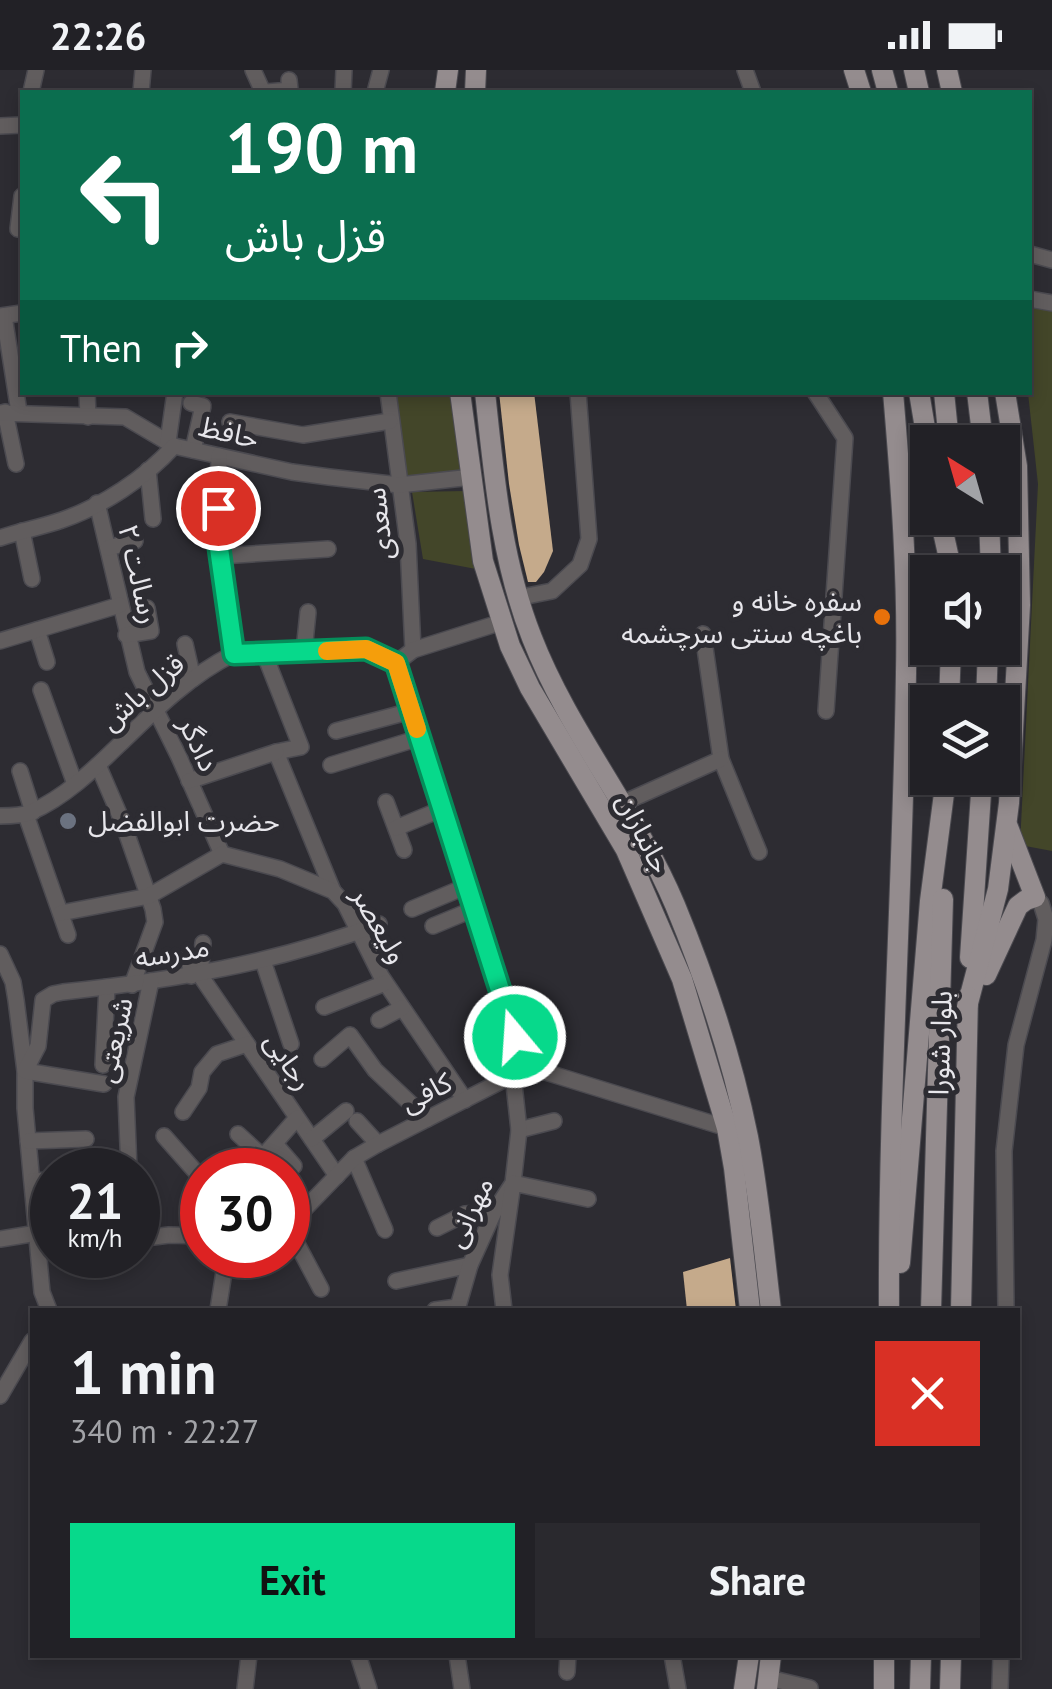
<!DOCTYPE html>
<meta charset="utf-8">
<style>
body{margin:0;font-family:"PT Sans","Noto Sans Arabic",sans-serif;background:#2a292e;color:#f1f3f6;height:100vh;display:flex;flex-direction:column;font-size:38px;white-space:nowrap}
*{box-sizing:border-box;margin:0}
p{font-size:32px;color:#a2a3a7}
.icon{flex:none;width:55px;height:55px;fill:none;stroke:currentColor;stroke-width:2;stroke-linecap:round;stroke-linejoin:round}
.map{position:relative;flex:1;overflow:hidden}
.side{position:absolute;left:30px;top:1238px;width:990px;height:350px;display:flex;flex-direction:column;background:#222126;border-radius:0px;box-shadow:0 5px 15px #0003,0 0 0 2px #3f3e43}
.side>*{flex:none}
.top-card{position:absolute;left:20px;top:20px;width:1012px;height:305px;border-radius:0px;box-shadow:0 5px 15px #0003,0 0 0 2px #3f3e43;background:#0b6e4f;color:#fff;overflow:hidden}
.needle{width:65px;rotate:323deg}
.buttons{position:absolute;left:910px;top:355px;display:grid;gap:20px}
.buttons a{display:grid;place-items:center;width:110px;height:110px;border-radius:0px;background:#222126;box-shadow:0 5px 15px #0003,0 0 0 2px #3f3e43;font-size:50px}
.speed{position:absolute;left:30px;top:1078px;display:flex;gap:20px;font-size:50px;font-weight:700;text-align:center}
.speed>*{display:grid;place-content:center;width:130px;height:130px;border-radius:50%;background:#222126;box-shadow:0 5px 15px #0003,0 0 0 2px #3f3e43;line-height:1}
.speed small{font-size:25px;font-weight:400}
.speed .limit{border:15px solid #d22;background:#fff;color:#111}
.pin{position:absolute;display:grid;place-items:center;width:85px;height:85px;color:#fff;margin:-42px;border:5px solid #fff;border-radius:50%;box-shadow:0 2px 10px #0007}
.me{position:absolute;width:110px;margin:-55px;rotate:342deg;stroke-linejoin:round;filter:drop-shadow(0 0 8px #0008)}
.turn{display:flex;align-items:center;gap:35px;height:210px;padding:0 40px;font-size:45px}
.turn .icon{width:130px;height:130px;stroke-width:2.5}
.turn b{display:block;font-size:70px;line-height:85px}
.then{display:flex;align-items:center;height:95px;padding:0 40px;background:#0003;gap:20px;font-size:38px}
.round{display:grid;place-items:center;flex:none;width:105px;height:105px;border-radius:0px;background:#2a292e}
.headline{display:flex;align-items:center;justify-content:space-between;height:170px;padding:0 40px}
h1{font-size:60px;font-weight:700;line-height:75px}
.primary-button{display:flex;gap:20px;margin-top:auto;padding:20px 40px}
.primary-button a{flex:1;height:115px;border-radius:0px;background:#07d98b;color:#111;font-size:40px;font-weight:700;line-height:115px;text-align:center}
.primary-button a+a{background:#2a292e;color:#f1f3f6}
.status{display:flex;justify-content:space-between;align-items:center;height:70px;padding:0 50px;background:#222126;direction:ltr}
.status svg{height:28px;fill:currentColor}
.map>svg:first-child{display:block}
.green{fill:#434629}
.building{fill:#c5aa8b}
.lines{fill:none;stroke-linecap:round;stroke-linejoin:round}
.minor-casing{stroke:#4b4a50;stroke-width:18}
.major-casing{stroke:#4b4a50;stroke-width:22}
.minor{stroke:#615d5e;stroke-width:15}
.major{stroke:#948c8e;stroke-width:20}
.route-casing{stroke:#058d5a;stroke-width:25}
.route{stroke:#07d98b;stroke-width:18}
.slow{stroke:#f59e0b;stroke-width:18}
.food-dot{fill:#e8710a;stroke:#2d2c32;stroke-width:4}
.worship-dot{fill:#6b7280;stroke:#2d2c32;stroke-width:4}
.labels{text-anchor:middle;stroke-width:10;stroke-linejoin:round;paint-order:stroke}
.street-label{font-size:28px;fill:#e7e6eb;stroke:#2d2c32}
.poi-label{font-size:28px;fill:#e7e6eb;stroke:#2d2c32;text-anchor:end}
</style>
<div class="status"><b>22:26</b><svg viewBox="0 0 49 12"><path d="M0 12V9h3v3zM5 12V6h3v6zM10 12V3h3v9zM15 12V0h3v12zM26 1h20v11H26zM47 4h2v5h-2z"/></svg></div>
<div class="map">
<svg width="1052" height="1619" viewBox="0 0 1052 1619">
<rect width="100%" height="100%" fill="#2d2c32"/>
<g class="green">
<polygon points="1030,230 1052,237 1052,781 1020,775 1038,414 1028,323 1030,322"/>
<polygon points="396,323 453,323 466,400 407,406"/>
<polygon points="465,421 476,499 423,489 412,422"/>
</g>
<g class="building">
<polygon points="499,322 534,322 553,481 544,502 536,512 528,512 519,475 509,414"/>
<polygon points="730,1188 736,1240 687,1240 683,1202"/>
</g>
<g class="lines">
<defs>
<g id="minor">
<polyline points="253,0 263,22"/>
<polyline points="745,0 753,22"/>
<polyline points="31,22 36,0"/>
<polyline points="141,22 143,0"/>
<polyline points="267,22 290,20 289,10"/>
<polyline points="343,22 344,0"/>
<polyline points="375,22 381,0"/>
<polyline points="0,56 22,55"/>
<polyline points="18,159 22,126"/>
<polyline points="1030,184 1052,190"/>
<polyline points="1030,229 1052,233"/>
<polyline points="0,246 22,243"/>
<polyline points="4,246 19,342"/>
<polyline points="87,322 88,347"/>
<polyline points="388,322 408,474 413,580"/>
<polyline points="815,322 845,368 826,641"/>
<polyline points="191,333 203,336 193,380"/>
<polyline points="5,342 16,394"/>
<polyline points="0,343 125,347 174,376 292,402 329,407 399,415 472,407"/>
<polyline points="230,352 303,365 390,351"/>
<polyline points="168,372 175,322"/>
<polyline points="219,386 217,464 233,584"/>
<polyline points="148,400 153,449"/>
<polyline points="97,433 137,602 179,687 222,784"/>
<polyline points="22,461 32,509"/>
<path d="M 0,468 C 20,461 42,457 62,450 C 103,436 145,408 174,376"/>
<polyline points="108,478 135,471"/>
<polyline points="221,486 328,479"/>
<polyline points="517,528 552,521 580,495 589,469 578,322"/>
<polyline points="37,560 47,592"/>
<polyline points="703,564 721,689 759,782"/>
<polyline points="126,565 151,561 147,538"/>
<polyline points="0,571 120,535"/>
<polyline points="185,574 193,609"/>
<polyline points="304,581 308,542"/>
<polyline points="264,583 301,677 276,682 333,821"/>
<polyline points="396,593 525,999"/>
<polyline points="41,620 75,714"/>
<polyline points="336,661 411,641"/>
<polyline points="98,695 123,753 153,839 155,852 132,915"/>
<polyline points="331,695 419,668"/>
<polyline points="20,701 33,742"/>
<polyline points="189,711 276,682"/>
<polyline points="386,732 404,780"/>
<polyline points="623,733 721,689"/>
<polyline points="26,745 68,865"/>
<path d="M 0,746 C 10,746 22,746 31,742 C 66,727 96,697 123,671 C 157,638 191,605 233,584 L 366,579 L 396,593 L 413,580 L 502,552"/>
<polyline points="396,758 442,739"/>
<polyline points="412,839 467,816"/>
<polyline points="61,843 149,826 222,784 280,799 333,821 345,834 381,906 465,1030"/>
<polyline points="433,856 474,839"/>
<polyline points="203,873 200,905 337,1106"/>
<polyline points="0,884 13,912 16,930 25,1001 25,1038 42,1222 49,1240"/>
<polyline points="189,886 191,906"/>
<polyline points="263,891 291,974"/>
<polyline points="324,937 385,913"/>
<polyline points="379,950 402,938"/>
<polyline points="322,989 350,965 375,1000 427,1049"/>
<polyline points="103,995 107,917"/>
<path d="M 104,1014 L 25,1001 L 38,976 L 43,930 L 53,924 L 63,922 C 174,910 273,894 379,854"/>
<polyline points="183,1042 199,1018 202,1002 217,984 247,974"/>
<polyline points="357,1051 378,1074"/>
<polyline points="519,1060 554,1051"/>
<polyline points="238,1064 263,1087"/>
<polyline points="164,1066 202,1109"/>
<polyline points="312,1069 346,1041"/>
<polyline points="28,1071 86,1069"/>
<polyline points="275,1074 294,1096"/>
<polyline points="354,1088 385,1160"/>
<polyline points="129,1100 126,1027 151,911"/>
<polyline points="251,1100 297,1048"/>
<polyline points="32,1111 52,1110"/>
<polyline points="288,1156 354,1088 378,1074 525,999 542,1001 727,1058"/>
<polyline points="288,1157 321,1219"/>
<polyline points="437,1158 465,1144 494,1142"/>
<polyline points="0,1169 37,1163 52,1171"/>
<polyline points="138,1169 169,1165 202,1166"/>
<polyline points="396,1211 470,1195"/>
<polyline points="218,1240 224,1202"/>
<polyline points="435,1240 457,1237"/>
<polyline points="457,1240 470,1195 494,1142 513,1113 519,1060 513,1005"/>
<polyline points="504,1240 500,1205 513,1113 588,1129"/>
<polyline points="1006,1240 1004,1081 1016,975 1044,870 1046,849 1041,833 1035,827"/>
<polyline points="0,1326 32,1271"/>
<polyline points="358,1585 369,1619"/>
<polyline points="457,1585 462,1619"/>
<polyline points="672,1585 678,1619"/>
<polyline points="567,1602 568,1585"/>
<polyline points="769,1608 810,1618"/>
<polyline points="245,1619 249,1585"/>
<polyline points="1000,1619 1001,1585"/>
</g>
<g id="major">
<polyline points="854,0 861,22"/>
<polyline points="882,0 888,22"/>
<polyline points="914,0 919,22"/>
<polyline points="947,0 952,22"/>
<polyline points="445,22 448,0"/>
<polyline points="475,22 476,0"/>
<polyline points="460,322 483,491 510,576 530,618 626,780 682,909 727,1058 734,1098 750,1240"/>
<path d="M 485,322 C 494,405 501,490 532,568 C 568,661 636,742 675,835 C 706,910 732,988 748,1067 C 759,1124 764,1182 771,1240"/>
<polyline points="919,322 928,376"/>
<polyline points="944,322 949,372"/>
<polyline points="977,322 983,372"/>
<polyline points="940,448 952,502"/>
<polyline points="989,448 991,502"/>
<polyline points="949,632 951,578"/>
<polyline points="986,632 988,578"/>
<polyline points="970,888 982,708"/>
<polyline points="986,905 1018,836 1026,830 1035,827 1008,757"/>
<polyline points="967,937 998,819 1009,733 1020,535 1017,396 1005,322"/>
<polyline points="900,1193 930,831 946,708"/>
<path d="M 889,1240 C 888,1027 903,815 906,603 C 908,509 901,416 893,322"/>
<polyline points="931,1240 943,829"/>
<polyline points="961,1240 968,927"/>
<polyline points="744,1619 749,1585"/>
<polyline points="767,1619 771,1585"/>
<polyline points="884,1619 884,1585"/>
<polyline points="920,1619 921,1585"/>
<polyline points="950,1619 951,1585"/>
</g>
</defs>
<use href="#minor" class="minor-casing"/>
<use href="#major" class="major-casing"/>
<use href="#minor" class="minor"/>
<use href="#major" class="major"/>
</g>
<g class="lines">
<defs>
<polyline id="route" points="218,438 217,464 234,584 366,579 396,593 515,967"/>
</defs>
<use href="#route" class="route-casing"/>
<use href="#route" class="route"/>
<polyline class="slow" points="327,581 366,579 396,593 417,659"/>
</g>
<circle class="food-dot" cx="882" cy="547" r="10"/>
<circle class="worship-dot" cx="68" cy="751" r="10"/>
<g class="labels">
<g class="street-label">
<text transform="translate(229 362) rotate(13)" y="10">حافظ</text>
<text transform="translate(379 454) rotate(-97)" y="10">سعدی</text>
<text transform="translate(139 504) rotate(77)" y="10">رسالت ۲</text>
<text transform="translate(142 622) rotate(-41)" y="10">قزل باش</text>
<text transform="translate(199 674) rotate(65)" y="10">دادگر</text>
<text transform="translate(644 763) rotate(63)" y="10">جانبازان</text>
<text transform="translate(380 855) rotate(60)" y="10">ولیعصر</text>
<text transform="translate(172 882) rotate(-9)" y="10">مدرسه</text>
<text transform="translate(114 970) rotate(-78)" y="10">شریعتی</text>
<text transform="translate(940 973) rotate(-88)" y="10">بلوار شورا</text>
<text transform="translate(289 991) rotate(56)" y="10">رجایی</text>
<text transform="translate(426 1022) rotate(-27)" y="10">کافی</text>
<text transform="translate(469 1142) rotate(-64)" y="10">مهرانی</text>
</g>
<g class="poi-label">
<text x="862" y="541">سفره خانه و<tspan x="862" dy="32">باغچه سنتی سرچشمه</tspan></text>
<text x="88" y="761" text-anchor="start">حضرت ابوالفضل</text>
</g>
</g>
</svg>
<div class="buttons">
<a><svg class="needle" viewBox="-14 -14 28 28"><path d="M0-13l5 13h-10z" fill="#e53935"/><path d="M0 13l5-13h-10z" fill="#a2a3a7"/></svg></a>
<a><svg class="icon" aria-label="sound" viewBox="0 0 24 24"><path d="M4 9h4l5-4v14l-5-4H4zM17 9q2 3 0 6"/></svg></a>
<a><svg class="icon" aria-label="layers" viewBox="0 0 24 24"><path d="M12 4l9 5-9 5-9-5zM3 14l9 5 9-5"/></svg></a>
</div>
<div class="speed"><div>21<small>km/h</small></div><div class="limit">30</div></div>
<div class="pin" style="left:218px;top:438px;background:#d93025"><svg class="icon" aria-label="arrive" viewBox="0 0 24 24"><path d="M6 21V4h12l-3 4 3 4H6"/></svg></div>
<svg class="me" style="left:515px;top:967px" viewBox="-20 -20 40 40"><circle r="17" fill="#07d98b" stroke="#fff" stroke-width="3"/><path d="M0-11L8 9 0 5-8 9z" fill="#fff"/></svg>
<div class="top-card">
<div class="turn"><svg class="icon" aria-label="left" viewBox="0 0 24 24"><path d="M17 20v-9H6M10 6l-5 5 5 5"/></svg><div><b>190 m</b>قزل باش</div></div>
<div class="then">Then<svg class="icon" aria-label="right" viewBox="0 0 24 24"><path d="M7 20v-9h11M14 6l5 5-5 5"/></svg></div>
</div>
<section class="side">
<div class="headline"><div><h1>1 min</h1><p>340 m · 22:27</p></div><a class="round" style="background:#d93025;color:#fff"><svg class="icon" aria-label="close" viewBox="0 0 24 24"><path d="M6 6l12 12M18 6L6 18"/></svg></a></div>
<div class="primary-button"><a>Exit</a><a>Share</a></div>
</section>
</div>
